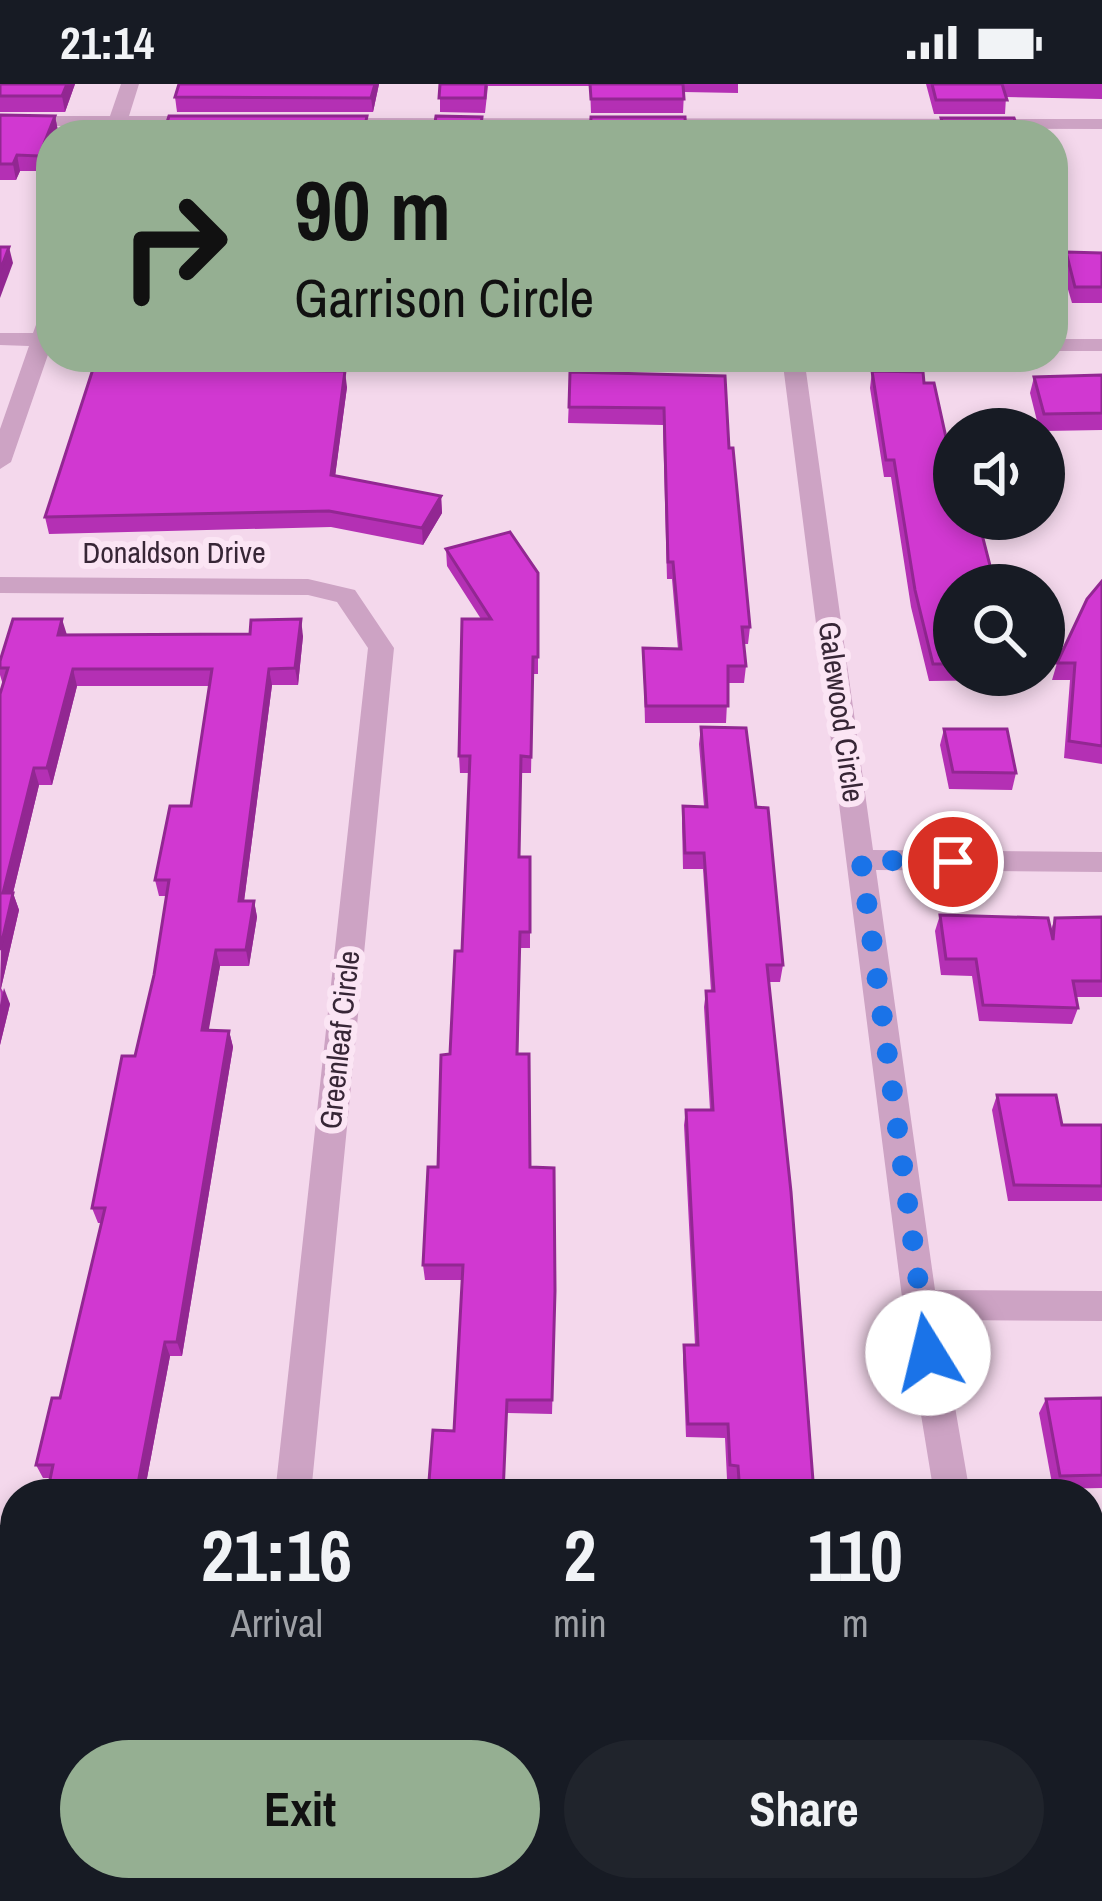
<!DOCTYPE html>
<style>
body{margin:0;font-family:"Archivo Narrow",sans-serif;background:#20242c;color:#f1f3f6;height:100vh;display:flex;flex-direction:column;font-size:45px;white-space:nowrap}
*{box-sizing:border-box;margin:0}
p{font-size:39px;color:#9ea1a6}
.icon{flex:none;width:66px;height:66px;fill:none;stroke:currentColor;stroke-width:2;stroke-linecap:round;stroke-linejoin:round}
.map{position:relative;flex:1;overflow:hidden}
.sheet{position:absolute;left:0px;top:1395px;width:1104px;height:423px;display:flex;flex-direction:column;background:#171b24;border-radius:48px 48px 0 0;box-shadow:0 6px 18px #0003}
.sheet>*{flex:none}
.top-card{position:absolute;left:36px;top:36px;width:1032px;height:252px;border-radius:48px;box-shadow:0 6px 18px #0003;background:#95af92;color:#111;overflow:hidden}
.fabs{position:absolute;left:933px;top:324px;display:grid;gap:24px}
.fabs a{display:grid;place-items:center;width:132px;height:132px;border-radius:50%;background:#171b24;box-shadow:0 6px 18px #0003;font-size:60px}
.pin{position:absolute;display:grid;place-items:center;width:102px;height:102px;color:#fff;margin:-51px;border:6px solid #fff;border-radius:50%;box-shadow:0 3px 12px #0007}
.me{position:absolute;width:132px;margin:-66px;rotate:351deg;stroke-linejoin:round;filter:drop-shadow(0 0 9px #0008)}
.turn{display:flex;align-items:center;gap:42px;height:252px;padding:0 60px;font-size:54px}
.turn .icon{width:156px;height:156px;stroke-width:2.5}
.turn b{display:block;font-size:84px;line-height:102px}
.eta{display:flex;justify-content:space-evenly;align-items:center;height:204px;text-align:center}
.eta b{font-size:72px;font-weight:700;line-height:84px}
.cta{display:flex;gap:24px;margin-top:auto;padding:24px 60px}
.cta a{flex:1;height:138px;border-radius:72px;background:#95af92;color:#111;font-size:48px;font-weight:700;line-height:138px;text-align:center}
.cta a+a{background:#20242c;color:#f1f3f6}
.status{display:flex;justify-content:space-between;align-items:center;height:84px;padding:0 60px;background:#171b24;direction:ltr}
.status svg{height:33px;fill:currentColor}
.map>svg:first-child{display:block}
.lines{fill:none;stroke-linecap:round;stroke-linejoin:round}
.street{fill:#cda3c4;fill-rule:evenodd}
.wall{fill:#b430b4}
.shaded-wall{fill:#922792}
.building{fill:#d138d1;stroke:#922792;stroke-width:3}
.route{stroke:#1a73e8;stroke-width:21;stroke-dasharray:0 37.8}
.labels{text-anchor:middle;stroke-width:12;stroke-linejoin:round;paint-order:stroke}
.street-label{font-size:30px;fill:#372636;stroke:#fbe5f4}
</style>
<div class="status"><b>21:14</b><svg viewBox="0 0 49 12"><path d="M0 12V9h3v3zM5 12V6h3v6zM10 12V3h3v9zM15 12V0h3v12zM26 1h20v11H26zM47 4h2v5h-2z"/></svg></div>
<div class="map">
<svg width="1102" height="1817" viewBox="0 0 1102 1817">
<rect width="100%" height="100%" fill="#f4d8ec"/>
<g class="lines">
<g class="street">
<polygon points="121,0 139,0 129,32 208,32 217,37 208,42 125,42 122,51 104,51 107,42 0,42 0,32 110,32"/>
<polygon points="322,34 1102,35 1102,45 328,43 319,38"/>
<polygon points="51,221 51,262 11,378 0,385 0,345 29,262 0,261 0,249 33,249 41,227"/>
<rect x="1053" y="255" width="49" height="12"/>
<polygon points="782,273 804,273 873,766 1102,768 1102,788 876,786 935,1206 1102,1207 1102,1237 940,1236 970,1410 934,1410 903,1221"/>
<polygon points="0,493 308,495 355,506 394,564 311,1410 275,1410 368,564 337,518 308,511 0,509"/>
<polygon points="199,1803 242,1803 236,1817 193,1817"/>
<polygon points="1016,1803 1059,1803 1065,1817 1022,1817"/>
</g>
</g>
<g class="wall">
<polygon points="0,0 75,0 65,28 0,28"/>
<polygon points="179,0 379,0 373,28 177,28 175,13"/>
<polygon points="440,0 738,0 738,9 684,8 683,29 591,29 590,2 488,2 485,29 440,28"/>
<polygon points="926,0 1102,0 1102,15 1006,13 1005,30 934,30"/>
<polygon points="0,31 55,32 58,47 57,51 51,51 51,65 42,87 20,87 16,96 0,96"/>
<polygon points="941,34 1020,51 939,51"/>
<polygon points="1066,168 1102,169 1102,219 1072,219 1062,185"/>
<polygon points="872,287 954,501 954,591 1012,591 1011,596 929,597 911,523 891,393 884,393 870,304"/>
<polygon points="570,288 725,292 729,364 750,543 748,560 744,560 746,582 744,599 728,599 726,639 645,639 643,564 678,565 672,495 667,495 663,341 568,339"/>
<polygon points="1102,291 1102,346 1044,347 1044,345 1039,345 1030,309 1034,293"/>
<polygon points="347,303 335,392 441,412 442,429 423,461 331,443 49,450 45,433"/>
<polygon points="446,465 538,489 538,590 533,590 531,689 521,689 519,773 530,773 530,864 520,864 518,970 530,1083 555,1221 552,1330 507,1329 454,1347 462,1196 425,1196 423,1181 438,1083 462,867 469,689 460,689 459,672 481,535 447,482"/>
<polygon points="1102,497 1102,680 1064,674 1070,596 1052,596 1057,579"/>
<polygon points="67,550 303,552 298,601 272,601 244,817 254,817 257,833 249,882 220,882 208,946 229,947 233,963 182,1272 170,1272 144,1410 47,1410 50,1394 43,1394 36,1381 60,1314 101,1139 98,1139 92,1124 135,972 154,891 166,812 159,812 155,796 191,722 210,602 77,602 52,701 39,701 13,809 19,826 1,904 10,920 0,961 3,601 0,591 0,577"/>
<polygon points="701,643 756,723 783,881 780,898 769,898 814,1410 737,1410 736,1395 727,1395 725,1354 686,1353 683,1275 684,1261 695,1261 684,1041 686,1026 710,1026 704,923 706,907 711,907 703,785 683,785 682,739 683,722 704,722 699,660"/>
<polygon points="944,645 1016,689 1012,706 949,705 940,661"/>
<polygon points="940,831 1051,846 1055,834 1102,833 1102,913 1076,913 1078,924 1072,940 979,937 972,892 941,891 935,847"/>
<polygon points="997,1011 1062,1041 1102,1041 1102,1117 1008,1117 992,1026"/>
<polygon points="1102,1314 1102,1404 1053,1405 1039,1329 1046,1315"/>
<polygon points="15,1577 15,1741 0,1741 0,1604 10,1604"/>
</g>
<g class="shaded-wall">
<polygon points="67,0 75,0 65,28 62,12"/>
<polygon points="375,0 379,0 373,28 371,14"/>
<polygon points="55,32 58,47 57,51 51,51 51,65 42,87 39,72"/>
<polygon points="17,71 20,87 16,96 13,80"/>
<polygon points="9,163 13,179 0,214 0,187"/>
<polygon points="345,287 347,303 333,408 331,391"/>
<polygon points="441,412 442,429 423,461 422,444"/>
<polygon points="62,535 67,551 58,551"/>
<polygon points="301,535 303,552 298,601 295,584"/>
<polygon points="73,585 77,602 52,701 47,684"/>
<polygon points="269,585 272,601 242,833 239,817"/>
<polygon points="34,684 39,701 13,809 19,826 0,909 3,809"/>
<polygon points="254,817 257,833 249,882 246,866"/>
<polygon points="216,866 220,882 206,962 202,946"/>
<polygon points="4,904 10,920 0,961 0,921"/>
<polygon points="229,947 233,963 182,1272 177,1258"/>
<polygon points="165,1258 170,1272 144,1410 136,1410"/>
</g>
<g class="building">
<polygon points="0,0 67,0 62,12 0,12"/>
<polygon points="179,0 375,0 371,14 175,13"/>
<polygon points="440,0 486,0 485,14 439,14"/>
<polygon points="590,0 683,0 684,15 591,15"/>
<polygon points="932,0 1002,0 1007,16 936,16"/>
<polygon points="0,31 55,32 39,72 17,71 13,80 0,80"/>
<polygon points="169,32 367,32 363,51 163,51"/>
<polygon points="436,32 482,33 480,51 433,51"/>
<polygon points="591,33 685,33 686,51 590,51"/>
<polygon points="941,34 1014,34 1020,51 946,51"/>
<polygon points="0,163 9,163 0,187"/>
<polygon points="1066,168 1102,169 1102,203 1075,203"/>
<polygon points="93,285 345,287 331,391 441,412 422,444 329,427 45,433"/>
<polygon points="872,287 923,288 924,299 934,299 954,390 954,435 978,435 995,501 954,501 954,580 933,580 915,506 894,376 886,376"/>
<polygon points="570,288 725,292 729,364 733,364 750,543 742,543 746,582 728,582 728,622 646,622 643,564 681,565 673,478 668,478 664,324 569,323"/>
<polygon points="1102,291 1102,329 1044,330 1034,293"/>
<polygon points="510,448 538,489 538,573 533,573 531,673 521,672 519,773 530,773 530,848 520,848 517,970 529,970 530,1083 554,1084 555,1207 552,1316 507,1316 503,1410 428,1410 433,1346 454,1347 463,1181 423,1181 428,1083 438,1083 441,971 450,970 455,867 462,867 470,672 459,672 462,535 491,535 446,465"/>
<polygon points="1102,497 1102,662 1069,657 1075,579 1057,579 1087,515"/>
<polygon points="13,535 62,535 58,551 250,550 251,536 301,535 295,584 269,585 239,817 254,817 246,866 216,866 202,946 229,947 177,1258 165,1258 136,1410 47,1410 53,1381 36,1381 52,1314 60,1314 105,1124 92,1124 122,972 135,972 154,891 169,796 155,796 170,722 191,722 212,585 73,585 47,684 34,684 3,809 13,809 0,866 0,610 8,584 0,584 0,577"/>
<polygon points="701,643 746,644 756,723 768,724 783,881 767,881 791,1108 814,1410 740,1410 738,1382 730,1381 728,1340 688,1340 684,1261 698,1261 686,1026 713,1026 706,907 714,907 704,769 685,769 683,722 707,723"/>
<polygon points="944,645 1007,645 1016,689 953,688"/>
<polygon points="940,831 1048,834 1053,856 1055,834 1102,833 1102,897 1073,897 1078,924 983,921 976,875 946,875"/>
<polygon points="997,1011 1056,1011 1062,1041 1102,1041 1102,1102 1014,1101"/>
<polygon points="1102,1314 1102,1391 1060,1392 1046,1315"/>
<polygon points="15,1577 15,1731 0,1731 0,1604 10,1604"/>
<polygon points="389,1803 488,1803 488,1817 388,1817"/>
<polygon points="778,1803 868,1803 873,1817 780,1817 776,1804"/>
</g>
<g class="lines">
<polyline class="route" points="928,1269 861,776 953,778"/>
</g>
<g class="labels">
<g class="street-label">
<text x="174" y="479">Donaldson Drive</text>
<text transform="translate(841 628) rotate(82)" y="10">Galewood Circle</text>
<text transform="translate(340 956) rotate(-84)" y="10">Greenleaf Circle</text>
</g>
</g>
</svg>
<div class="fabs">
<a><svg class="icon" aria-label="sound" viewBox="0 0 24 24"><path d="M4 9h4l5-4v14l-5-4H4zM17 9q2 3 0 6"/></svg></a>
<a><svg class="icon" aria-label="search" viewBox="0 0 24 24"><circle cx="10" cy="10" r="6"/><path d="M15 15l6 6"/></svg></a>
</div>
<div class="pin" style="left:953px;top:778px;background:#d93025"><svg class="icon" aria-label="arrive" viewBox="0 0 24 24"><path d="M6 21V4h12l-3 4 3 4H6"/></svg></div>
<svg class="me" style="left:928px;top:1269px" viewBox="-20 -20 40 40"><circle r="19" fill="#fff"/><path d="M0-13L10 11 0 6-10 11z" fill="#1a73e8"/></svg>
<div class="top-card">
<div class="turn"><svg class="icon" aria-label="right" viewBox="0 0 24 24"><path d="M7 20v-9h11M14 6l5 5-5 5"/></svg><div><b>90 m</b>Garrison Circle</div></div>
</div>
<section class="sheet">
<div class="eta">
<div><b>21:16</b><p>Arrival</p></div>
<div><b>2</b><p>min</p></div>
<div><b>110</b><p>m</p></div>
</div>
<div class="cta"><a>Exit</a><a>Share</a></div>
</section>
</div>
